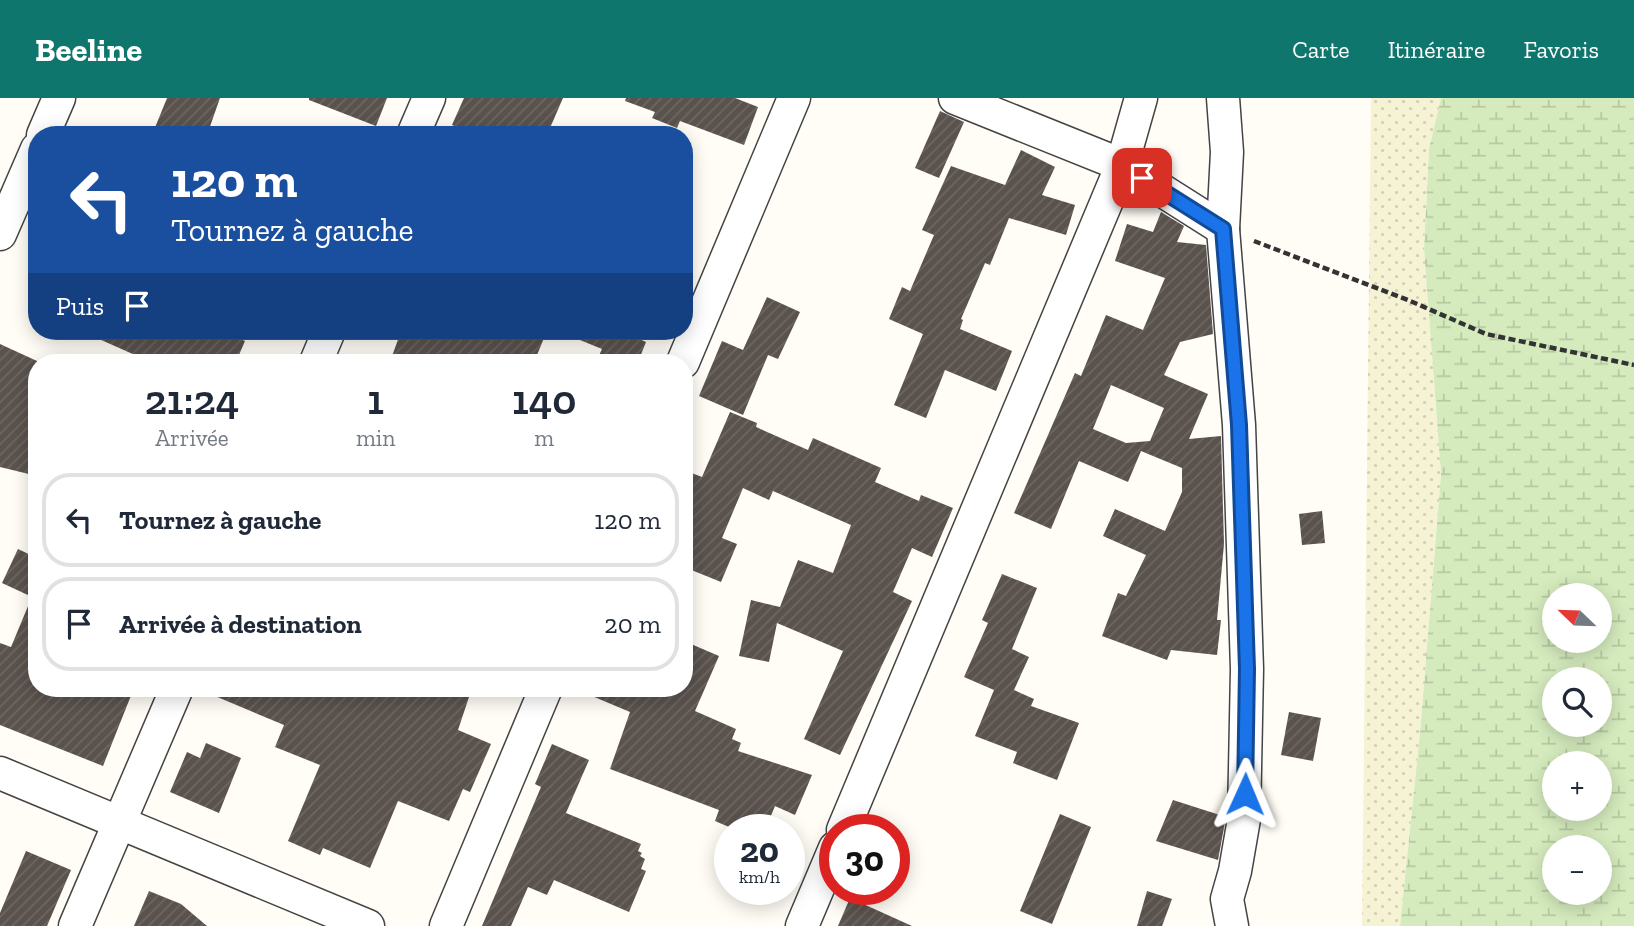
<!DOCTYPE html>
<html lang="fr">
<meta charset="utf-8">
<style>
body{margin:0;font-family:"Zilla Slab",serif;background:#f2f2f3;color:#1f2937;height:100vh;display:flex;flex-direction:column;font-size:26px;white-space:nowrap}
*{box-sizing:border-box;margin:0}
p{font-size:23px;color:#747a83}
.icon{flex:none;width:38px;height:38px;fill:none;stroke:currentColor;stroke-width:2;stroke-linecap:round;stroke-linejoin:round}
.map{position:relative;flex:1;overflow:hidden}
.details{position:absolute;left:28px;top:256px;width:665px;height:343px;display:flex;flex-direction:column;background:#fff;border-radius:28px;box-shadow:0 4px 18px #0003}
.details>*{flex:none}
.guide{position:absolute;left:28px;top:28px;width:665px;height:214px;border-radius:28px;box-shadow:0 4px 18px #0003;background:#1a4fa0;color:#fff;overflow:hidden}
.needle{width:46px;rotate:293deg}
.tools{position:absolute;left:1542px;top:485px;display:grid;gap:14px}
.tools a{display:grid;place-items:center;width:70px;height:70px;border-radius:50%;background:#fff;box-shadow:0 4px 18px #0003;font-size:35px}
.speed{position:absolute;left:714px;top:716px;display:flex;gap:14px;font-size:35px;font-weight:700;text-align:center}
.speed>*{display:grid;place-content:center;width:91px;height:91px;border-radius:50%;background:#fff;box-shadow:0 4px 18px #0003;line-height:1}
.speed small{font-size:18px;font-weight:400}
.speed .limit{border:10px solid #d22;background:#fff;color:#111}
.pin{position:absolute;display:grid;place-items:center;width:60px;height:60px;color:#fff;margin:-30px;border-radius:14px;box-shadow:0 4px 10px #0006}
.me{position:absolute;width:77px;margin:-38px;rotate:1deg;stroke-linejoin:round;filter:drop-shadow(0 0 5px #0008)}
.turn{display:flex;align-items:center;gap:24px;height:147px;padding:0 28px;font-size:32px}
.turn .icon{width:91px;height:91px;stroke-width:2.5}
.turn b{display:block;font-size:49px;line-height:60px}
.then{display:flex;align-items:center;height:66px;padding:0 28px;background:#0003;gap:14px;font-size:26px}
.eta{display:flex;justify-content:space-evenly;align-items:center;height:119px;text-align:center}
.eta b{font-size:42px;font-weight:600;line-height:49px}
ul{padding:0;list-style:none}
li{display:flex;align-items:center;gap:21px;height:94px;margin:0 14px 10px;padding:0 14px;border:4px solid #e0e1e3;border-radius:28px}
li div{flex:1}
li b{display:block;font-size:26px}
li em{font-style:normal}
header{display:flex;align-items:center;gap:42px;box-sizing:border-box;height:98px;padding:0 35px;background:#0f766e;color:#fff}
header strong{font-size:33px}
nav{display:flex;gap:38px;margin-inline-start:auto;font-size:24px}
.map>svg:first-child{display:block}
.farmland{fill:url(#farmland-dots)}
.wetland{fill:url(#wetland-marsh);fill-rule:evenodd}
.building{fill:url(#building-hatch);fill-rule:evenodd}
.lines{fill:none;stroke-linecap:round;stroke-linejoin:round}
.minor-casing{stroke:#444;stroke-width:35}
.path{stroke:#333;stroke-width:4.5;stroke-dasharray:7 3.5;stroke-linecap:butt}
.minor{stroke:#fff;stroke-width:32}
.route-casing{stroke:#114b97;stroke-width:18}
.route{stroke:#1a73e8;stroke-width:12}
</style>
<header>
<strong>Beeline</strong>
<nav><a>Carte</a><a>Itinéraire</a><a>Favoris</a></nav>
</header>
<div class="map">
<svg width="1634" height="828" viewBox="0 0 1634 828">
<defs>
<pattern id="farmland-dots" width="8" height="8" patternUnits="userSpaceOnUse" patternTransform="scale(1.75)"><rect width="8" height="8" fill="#f6f3d4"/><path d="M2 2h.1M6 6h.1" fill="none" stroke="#d2cfb5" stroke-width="1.8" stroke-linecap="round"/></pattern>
<pattern id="wetland-marsh" width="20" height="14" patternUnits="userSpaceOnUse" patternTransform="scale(1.75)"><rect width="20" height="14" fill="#d5ebbd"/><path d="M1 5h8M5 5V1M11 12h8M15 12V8" fill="none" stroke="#b6c8a1"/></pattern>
<pattern id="building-hatch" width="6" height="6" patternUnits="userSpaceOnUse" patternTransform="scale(1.75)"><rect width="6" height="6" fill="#5a524d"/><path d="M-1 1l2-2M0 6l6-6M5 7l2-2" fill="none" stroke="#6d6662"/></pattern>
</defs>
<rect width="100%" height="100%" fill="#fffdf5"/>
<polygon class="farmland" points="1371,0 1441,0 1429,51 1424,151 1441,376 1420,635 1400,828 1362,828"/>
<path class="wetland" d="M 1441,0 L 1634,0 L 1634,828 L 1400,828 L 1420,635 L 1441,376 L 1424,151 L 1429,51 ZM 1554,497 L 1600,497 L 1600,542 L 1554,542 ZM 1554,581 L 1600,581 L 1600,626 L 1554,626 ZM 1554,665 L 1600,665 L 1600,710 L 1554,710 ZM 1600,749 L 1600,794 L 1554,794 L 1554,749 Z"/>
<g class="building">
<polygon points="167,0 220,0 207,37 152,37"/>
<polygon points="309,0 387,0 376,28 309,2"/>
<polygon points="464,0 563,0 547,37 476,37 452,27"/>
<polygon points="626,0 735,0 758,9 744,47 680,23 677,30 652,20 655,14 625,3"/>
<polygon points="940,13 964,24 939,80 915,70"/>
<polygon points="1021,52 1055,69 1042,97 1075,107 1066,137 1009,120 990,167 985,165 961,221 963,222 960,231 1012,253 996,293 945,272 926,320 894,307 923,236 889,221 902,189 910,193 934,137 922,132 951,68 1005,87"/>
<path d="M 1161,114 L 1184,128 L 1177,144 L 1206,147 L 1213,236 L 1180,244 L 1164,277 L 1208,296 L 1189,341 L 1221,338 L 1224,446 L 1217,522 L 1221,522 L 1217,557 L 1171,552 L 1167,562 L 1102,538 L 1118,495 L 1126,498 L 1146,457 L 1103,438 L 1115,411 L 1165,433 L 1182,394 L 1182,370 L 1141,353 L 1128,384 L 1079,363 L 1051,431 L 1014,415 L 1075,275 L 1081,278 L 1106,217 L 1143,232 L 1165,180 L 1115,163 L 1127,126 L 1153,134 ZM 1111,287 L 1164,310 L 1150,343 L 1126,345 L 1093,331 Z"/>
<polygon points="767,199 800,214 778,261 768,257 743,317 699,298 722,243 743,252"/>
<polygon points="81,233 221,233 245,243 236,264 132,264 135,257"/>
<polygon points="401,233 547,233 534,264 390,264"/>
<polygon points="558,233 621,233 646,244 638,264 596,264 602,251"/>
<polygon points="0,246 37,263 37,378 0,369"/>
<polygon points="730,314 757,325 756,329 808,352 813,340 881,370 875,384 919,403 921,397 953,410 932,459 912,450 893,494 912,503 840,657 804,641 843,553 777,525 769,564 739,558 751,502 780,509 798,462 833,475 851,427 773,393 769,402 743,390 722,440 737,446 721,484 684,469 684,372 702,379"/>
<polygon points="1322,413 1325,445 1302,447 1299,416"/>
<polygon points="18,451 37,460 37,483 30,498 2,485"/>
<polygon points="1002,476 1037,490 1012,551 1029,559 1014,592 1034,601 1031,608 1079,625 1057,682 1013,665 1017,654 975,638 994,592 964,579 988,525 982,522"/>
<polygon points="36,489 37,590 134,590 103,668 0,627 0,545 11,549"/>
<polygon points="684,543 719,558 695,613 736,631 732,641 741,645 738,653 812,677 795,717 775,708 765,732 736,732 715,723 719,712 610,671 630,614 573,590 684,590"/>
<polygon points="196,590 472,590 458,632 491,646 470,694 463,691 449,723 398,703 370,770 323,750 320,757 288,743 320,667 275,649 284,627"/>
<polygon points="1289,614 1321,620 1313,663 1281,657"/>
<polygon points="206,645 241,660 219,715 170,694 187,654 200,660"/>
<polygon points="552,646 589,662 566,715 641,746 638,753 642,755 640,758 645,761 641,771 646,773 629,814 554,782 547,797 528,789 511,828 482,828 541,689 535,686"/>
<polygon points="1173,702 1226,719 1218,762 1156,743"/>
<polygon points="1060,716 1091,729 1052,826 1020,813"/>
<polygon points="26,753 71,772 47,828 0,828 0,815"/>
<polygon points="149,793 181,806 207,828 134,828"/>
<polygon points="1147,793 1172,801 1162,828 1137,828"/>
<polygon points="850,800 912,828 838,828"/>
</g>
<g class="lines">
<defs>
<g id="minor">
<polyline points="955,0 1122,67 1223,131"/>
<polyline points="1223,0 1227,54 1223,131 1239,327 1247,571 1244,721 1235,773 1227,801 1232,828"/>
<polyline points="43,37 59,0"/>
<polyline points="413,37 429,0"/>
<polyline points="0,136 37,51"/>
<polyline points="316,264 329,233"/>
<polyline points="683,264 794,0"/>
<polyline points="0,675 368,828"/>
<polyline points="843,732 1122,67 1141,0"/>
<polyline points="75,828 177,590"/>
<polyline points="446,828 546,590"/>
<polyline points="802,828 835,750"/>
</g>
</defs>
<use href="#minor" class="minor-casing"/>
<polyline class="path" points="1254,143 1408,202 1486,236 1634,267"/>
<use href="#minor" class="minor"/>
</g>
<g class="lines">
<defs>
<polyline id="route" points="1142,80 1223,131 1239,327 1247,571 1245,696"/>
</defs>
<use href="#route" class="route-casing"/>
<use href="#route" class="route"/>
</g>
</svg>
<div class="tools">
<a><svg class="needle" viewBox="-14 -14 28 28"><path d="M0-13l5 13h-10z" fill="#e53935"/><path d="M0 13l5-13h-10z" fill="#747a83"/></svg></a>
<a><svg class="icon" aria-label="search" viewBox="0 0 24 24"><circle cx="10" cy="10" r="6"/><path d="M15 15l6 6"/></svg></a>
<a>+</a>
<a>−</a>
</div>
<div class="speed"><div>20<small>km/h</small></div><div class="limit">30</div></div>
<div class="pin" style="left:1142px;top:80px;background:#d93025"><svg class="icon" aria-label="arrive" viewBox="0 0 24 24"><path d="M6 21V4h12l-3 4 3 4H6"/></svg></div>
<svg class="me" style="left:1245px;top:696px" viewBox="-20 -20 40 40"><path d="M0-17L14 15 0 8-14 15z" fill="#1a73e8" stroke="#fff" stroke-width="4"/></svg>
<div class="guide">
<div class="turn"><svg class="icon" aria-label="left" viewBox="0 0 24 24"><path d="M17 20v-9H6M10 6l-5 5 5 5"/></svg><div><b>120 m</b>Tournez à gauche</div></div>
<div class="then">Puis<svg class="icon" aria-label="arrive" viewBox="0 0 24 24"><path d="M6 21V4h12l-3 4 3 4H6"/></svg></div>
</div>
<section class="details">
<div class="eta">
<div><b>21:24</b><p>Arrivée</p></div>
<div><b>1</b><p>min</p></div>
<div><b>140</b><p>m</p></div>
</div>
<ul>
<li><svg class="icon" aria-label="left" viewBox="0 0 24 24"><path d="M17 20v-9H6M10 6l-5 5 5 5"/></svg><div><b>Tournez à gauche</b></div><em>120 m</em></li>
<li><svg class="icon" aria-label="arrive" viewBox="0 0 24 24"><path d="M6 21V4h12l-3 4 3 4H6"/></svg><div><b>Arrivée à destination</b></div><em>20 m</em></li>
</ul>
</section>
</div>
